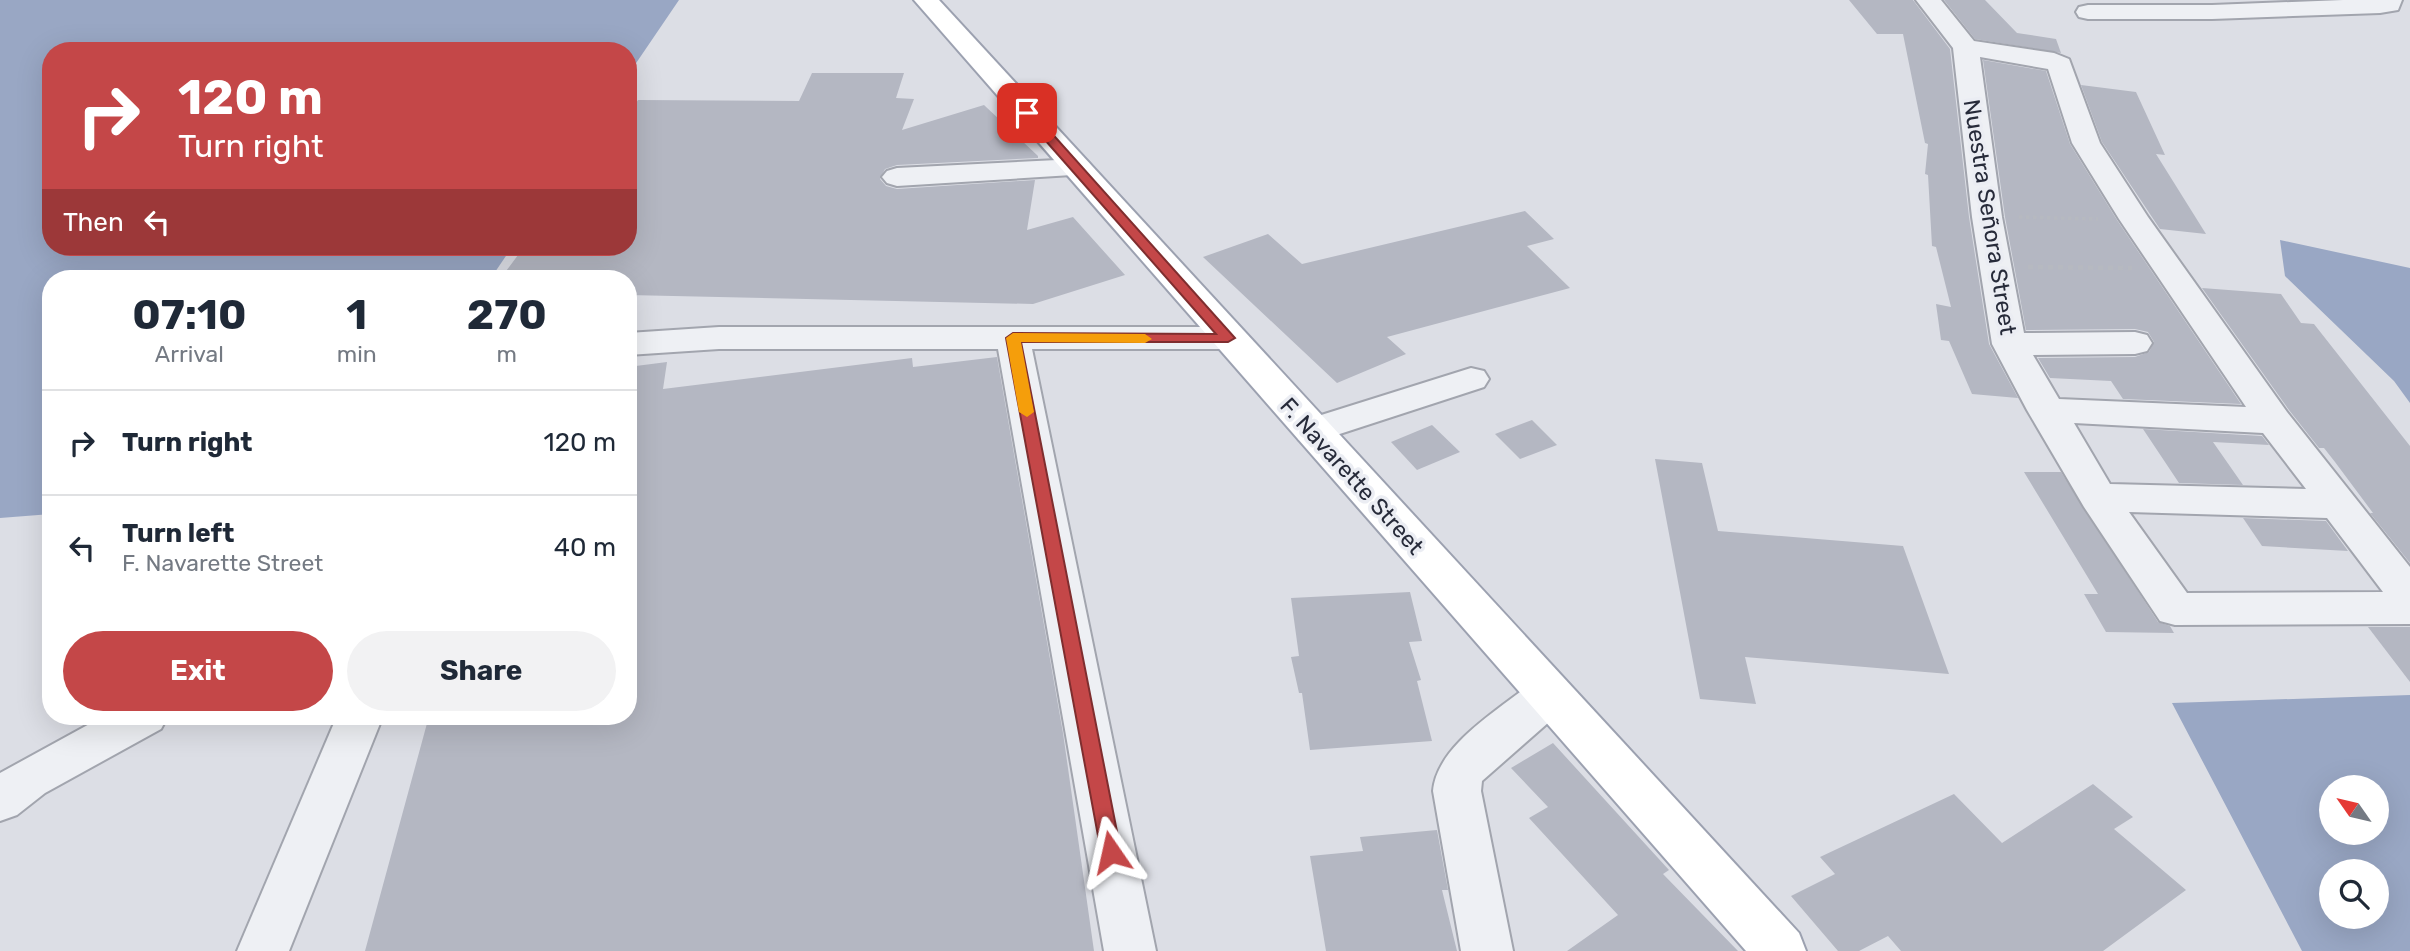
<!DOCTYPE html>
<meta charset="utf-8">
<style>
body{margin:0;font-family:Rubik,sans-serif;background:#f2f2f3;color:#1f2937;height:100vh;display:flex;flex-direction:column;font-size:26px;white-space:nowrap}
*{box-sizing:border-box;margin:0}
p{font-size:23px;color:#747a83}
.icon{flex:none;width:38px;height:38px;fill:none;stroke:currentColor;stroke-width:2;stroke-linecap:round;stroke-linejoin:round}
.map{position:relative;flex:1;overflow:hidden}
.details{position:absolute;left:42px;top:270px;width:595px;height:455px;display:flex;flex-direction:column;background:#fff;border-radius:28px;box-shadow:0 7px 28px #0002}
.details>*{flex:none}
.guide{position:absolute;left:42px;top:42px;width:595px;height:214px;border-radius:28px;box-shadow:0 7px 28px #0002;background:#c44748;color:#fff;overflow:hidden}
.needle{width:46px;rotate:304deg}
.buttons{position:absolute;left:2319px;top:775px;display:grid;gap:14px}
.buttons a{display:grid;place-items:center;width:70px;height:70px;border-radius:50%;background:#fff;box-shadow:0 7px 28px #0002;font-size:35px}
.pin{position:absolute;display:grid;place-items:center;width:60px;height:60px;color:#fff;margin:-30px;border-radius:14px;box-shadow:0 4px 10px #0006}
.me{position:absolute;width:77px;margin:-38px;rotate:349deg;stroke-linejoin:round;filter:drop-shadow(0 0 5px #0008)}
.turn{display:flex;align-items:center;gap:24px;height:147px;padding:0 21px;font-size:32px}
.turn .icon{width:91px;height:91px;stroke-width:2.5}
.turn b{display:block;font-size:49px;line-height:60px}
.then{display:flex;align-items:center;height:66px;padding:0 21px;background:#0003;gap:14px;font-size:26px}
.eta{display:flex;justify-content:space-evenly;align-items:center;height:119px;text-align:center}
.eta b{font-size:42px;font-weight:700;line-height:49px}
.button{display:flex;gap:14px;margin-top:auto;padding:14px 21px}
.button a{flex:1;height:80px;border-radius:42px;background:#c44748;color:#fff;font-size:28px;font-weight:700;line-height:80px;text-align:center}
.button a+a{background:#f2f2f3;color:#1f2937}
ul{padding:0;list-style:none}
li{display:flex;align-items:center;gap:21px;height:105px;padding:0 21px;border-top:2px solid #e0e1e3}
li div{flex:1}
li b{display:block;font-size:26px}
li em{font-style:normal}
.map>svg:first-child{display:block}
.water{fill:#99a7c4;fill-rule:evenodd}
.building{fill:#b4b7c2}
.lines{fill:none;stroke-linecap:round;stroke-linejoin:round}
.minor-casing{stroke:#a2a5ae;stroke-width:4}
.major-casing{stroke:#9ca1b0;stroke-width:4}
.path-far1{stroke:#b6b9c0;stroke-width:3.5;stroke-dasharray:3.5 3.5;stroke-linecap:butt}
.path{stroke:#b6b9c0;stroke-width:4.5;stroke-dasharray:5 5;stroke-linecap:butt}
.minor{fill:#eef0f4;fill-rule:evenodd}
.major{fill:#fff;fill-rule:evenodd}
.route{fill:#c44748;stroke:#7f2e2f;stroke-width:2}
.slow{fill:#f59e0b}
.labels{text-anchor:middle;stroke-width:7;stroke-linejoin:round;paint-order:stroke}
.street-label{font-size:23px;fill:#272b3a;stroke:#ebedf3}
</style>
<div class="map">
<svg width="2410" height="951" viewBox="0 0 2410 951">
<rect width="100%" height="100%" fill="#dcdee5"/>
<g class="water">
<polygon points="0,0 679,0 628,75 628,51 51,51 51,247 512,247 491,278 51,278 51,514 0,518"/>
<polygon points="2280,240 2410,268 2410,403 2394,381 2285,276"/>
<path d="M 2410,695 L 2410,951 L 2302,951 L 2172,703 ZM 2331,788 L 2376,788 L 2376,833 L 2331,833 ZM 2331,872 L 2376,872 L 2376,917 L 2331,917 Z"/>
</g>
<g class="building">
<polygon points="1849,0 1913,0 1950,49 1969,217 1989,344 2018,398 1972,394 1949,341 1941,340 1936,304 1951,307 1936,247 1932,246 1928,175 1925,174 1928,144 1925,143 1903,34 1877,34"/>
<polygon points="1944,0 1985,0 2017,33 2056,39 2061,53 1975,39"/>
<polygon points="1983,60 2046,71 2070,144 2117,220 2241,404 2123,399 2111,381 2050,378 2038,358 2135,357 2149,352 2154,342 2148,332 2135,329 2026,330 2005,217"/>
<polygon points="812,73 904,73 896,98 914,99 902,130 984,105 1038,156 1038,158 897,165 885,169 880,179 886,186 897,189 1035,180 1027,230 1073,217 1125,275 1033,304 628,295 628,278 501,278 524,247 628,247 628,115 638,100 799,101"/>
<polygon points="2081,85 2136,92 2165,155 2156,154 2206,234 2160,229 2102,142"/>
<polygon points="1525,211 1554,239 1527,246 1570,288 1387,337 1406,354 1337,383 1203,257 1268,234 1302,264"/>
<polygon points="2202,288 2281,294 2301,323 2314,324 2410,446 2410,563 2370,513 2373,513 2335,462 2324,448 2319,448 2289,410"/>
<polygon points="997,357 1063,733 1094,951 365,951 429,716 628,716 628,367 667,362 663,389 912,358 913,367"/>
<polygon points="1532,420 1557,445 1520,459 1495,434"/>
<polygon points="1432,425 1460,452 1417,470 1391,442"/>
<polygon points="2143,429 2262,436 2269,445 2213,442 2243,485 2179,483"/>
<polygon points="1655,459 1702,463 1718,531 1903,546 1949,674 1745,657 1756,704 1700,699"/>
<polygon points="2024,472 2061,472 2158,622 2170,626 2174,633 2106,632 2084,594 2098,594"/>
<polygon points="2243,518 2326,521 2348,551 2262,546"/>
<polygon points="1410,592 1422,641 1409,642 1421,680 1417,681 1432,741 1310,750 1302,693 1299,693 1291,657 1299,656 1291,598"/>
<polygon points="2368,627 2410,627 2410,682"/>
<polygon points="1553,743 1669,870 1663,874 1738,951 1567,951 1618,915 1529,818 1548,807 1511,768"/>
<polygon points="2093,784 2133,817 2114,829 2186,890 2103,951 1901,951 1888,936 1859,951 1838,951 1791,896 1835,874 1820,857 1954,794 2002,843"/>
<polygon points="1437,830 1448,890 1442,890 1457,951 1326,951 1310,856 1363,851 1360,837"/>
</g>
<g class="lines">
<defs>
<g id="minor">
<path d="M 1916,0 L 1941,0 L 1974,41 L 2054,53 L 2069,59 L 2100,143 L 2148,217 L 2287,412 L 2410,567 L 2410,624 L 2175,625 L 2160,621 L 2084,507 L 2027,410 L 1992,344 L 1972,217 L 1953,48 ZM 1980,57 L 2048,69 L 2072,143 L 2119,219 L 2246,407 L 2059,399 L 2033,355 L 2135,354 L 2147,351 L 2152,343 L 2147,335 L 2135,332 L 2024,333 L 2002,217 ZM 2074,423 L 2263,433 L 2306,489 L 2110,484 ZM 2129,512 L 2327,518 L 2383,592 L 2187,593 Z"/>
<polygon points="2343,0 2402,0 2398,10 2380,13 2212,19 2088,19 2079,17 2076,12 2079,7 2088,5 2212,5"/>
<polygon points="1078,159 1088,162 1093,168 1088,174 897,186 887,183 882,177 887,171 897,168"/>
<polygon points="719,327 1228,327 1240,330 1245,338 1240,346 1228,349 1032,349 1156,951 1104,951 998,349 719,349 628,355 628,333"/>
<polygon points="1471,368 1484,371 1489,379 1484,387 1312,443 1299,440 1293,431 1299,422"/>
<path d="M 1549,677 L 1565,682 L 1572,695 L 1565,708 L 1482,781 L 1481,791 L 1513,951 L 1461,951 L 1433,791 C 1437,745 1499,710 1533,682 Z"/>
<polygon points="104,716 168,716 161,729 45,793 17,815 0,821 0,773"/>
<polygon points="337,716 383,716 289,951 237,951"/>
</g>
<polygon id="major" points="914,0 939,0 1799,933 1806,951 1746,951"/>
</defs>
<use href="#minor" class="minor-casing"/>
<use href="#major" class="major-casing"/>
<polyline class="path-far1" points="2019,217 2098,219"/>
<polyline class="path" points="2028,267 2132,268"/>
<use href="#minor" class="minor"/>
<use href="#major" class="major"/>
</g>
<polygon class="route" points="1023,110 1031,110 1235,338 1228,342 1021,342 1121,852 1118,859 1111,861 1104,859 1101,852 1006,338 1013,333 1216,334 1023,115"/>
<polygon class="slow" points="1013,333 1145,334 1152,339 1145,343 1021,342 1034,412 1027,417 1019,412 1006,338"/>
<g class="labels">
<g class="street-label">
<text transform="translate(1990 217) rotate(81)" y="8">Nuestra Señora Street</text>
<text transform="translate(1352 476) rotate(48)" y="8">F. Navarette Street</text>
</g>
</g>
</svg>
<div class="buttons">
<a><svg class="needle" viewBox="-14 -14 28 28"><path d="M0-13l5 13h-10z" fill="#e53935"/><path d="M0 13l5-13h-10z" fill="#747a83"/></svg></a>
<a><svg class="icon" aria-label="search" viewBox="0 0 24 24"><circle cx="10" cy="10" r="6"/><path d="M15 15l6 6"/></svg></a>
</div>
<div class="pin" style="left:1027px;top:113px;background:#d93025"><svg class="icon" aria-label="arrive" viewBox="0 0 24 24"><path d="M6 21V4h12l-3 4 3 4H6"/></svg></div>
<svg class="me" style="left:1111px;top:852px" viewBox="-20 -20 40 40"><path d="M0-17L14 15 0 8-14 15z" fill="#c44748" stroke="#fff" stroke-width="4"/></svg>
<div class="guide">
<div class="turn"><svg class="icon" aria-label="right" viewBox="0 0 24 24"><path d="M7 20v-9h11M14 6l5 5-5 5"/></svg><div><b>120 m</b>Turn right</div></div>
<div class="then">Then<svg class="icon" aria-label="left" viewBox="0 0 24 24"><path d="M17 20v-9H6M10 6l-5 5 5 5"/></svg></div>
</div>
<section class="details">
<div class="eta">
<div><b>07:10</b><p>Arrival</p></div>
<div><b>1</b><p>min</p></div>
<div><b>270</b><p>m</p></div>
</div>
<ul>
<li><svg class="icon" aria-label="right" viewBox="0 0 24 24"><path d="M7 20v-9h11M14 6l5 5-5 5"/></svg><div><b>Turn right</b></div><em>120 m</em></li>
<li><svg class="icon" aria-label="left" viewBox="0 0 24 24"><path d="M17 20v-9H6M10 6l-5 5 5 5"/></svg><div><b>Turn left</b><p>F. Navarette Street</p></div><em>40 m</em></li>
</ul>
<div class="button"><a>Exit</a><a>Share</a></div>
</section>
</div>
